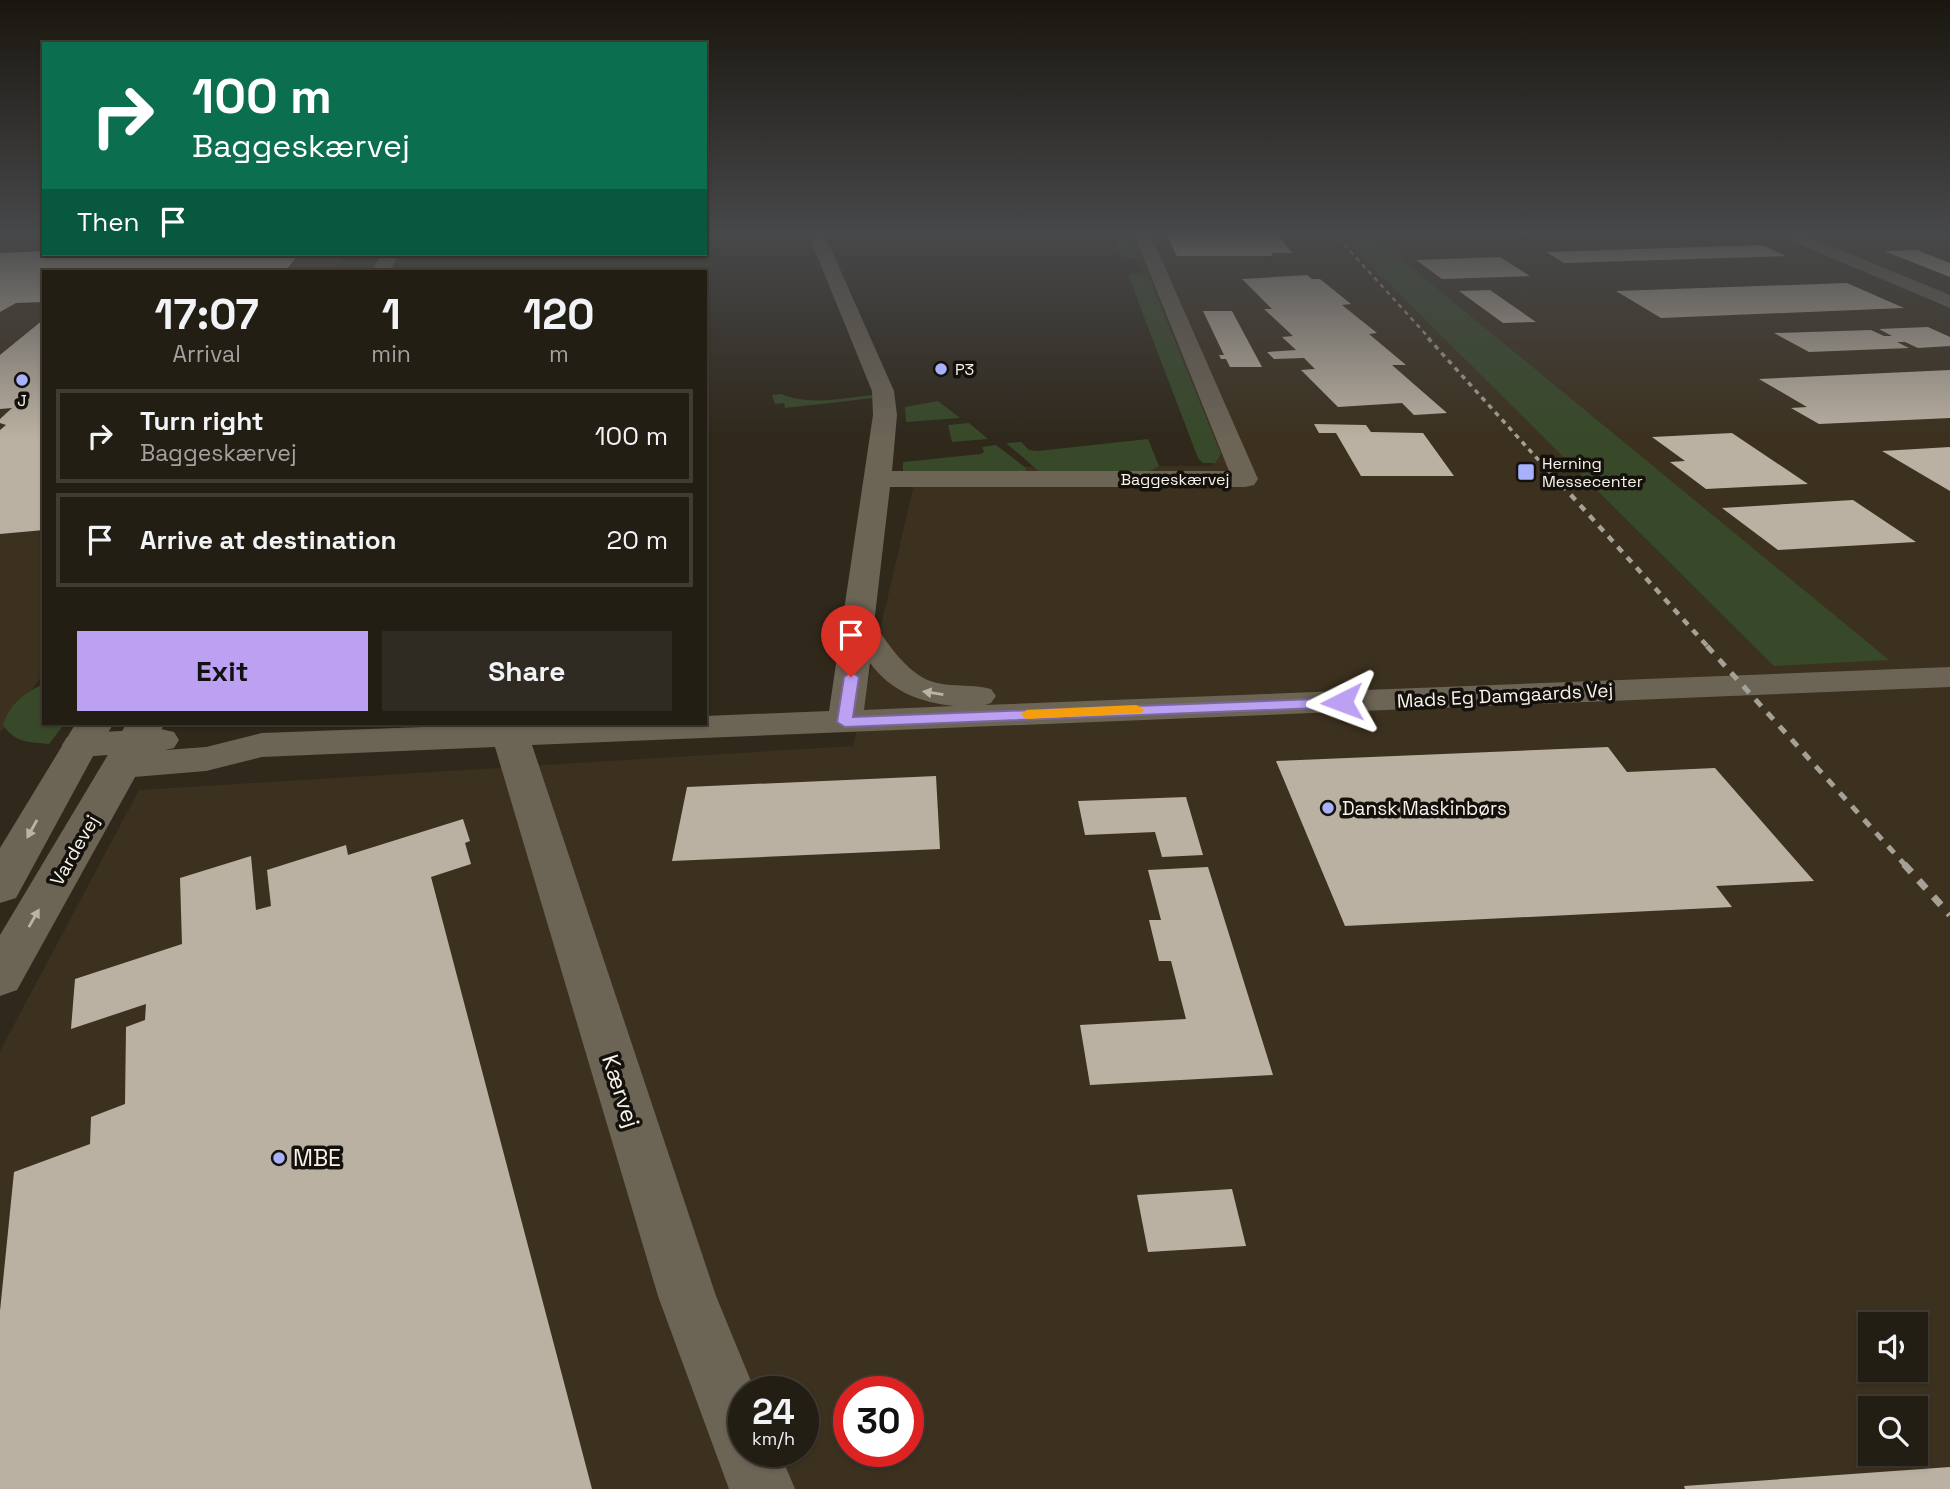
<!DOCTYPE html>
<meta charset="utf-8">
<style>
body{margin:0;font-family:"Space Grotesk",sans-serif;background:#2f2b22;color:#f1f3f6;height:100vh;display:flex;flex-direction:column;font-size:26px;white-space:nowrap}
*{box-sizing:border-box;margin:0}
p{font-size:23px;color:#a3a2a0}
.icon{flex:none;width:38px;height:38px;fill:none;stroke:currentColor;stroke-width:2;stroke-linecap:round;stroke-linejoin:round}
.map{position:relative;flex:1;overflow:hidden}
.sheet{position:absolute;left:42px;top:270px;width:665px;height:455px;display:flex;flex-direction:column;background:#231e14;border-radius:0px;box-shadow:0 2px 5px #0004,0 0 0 2px #403c34}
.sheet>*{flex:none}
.guide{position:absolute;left:42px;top:42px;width:665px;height:214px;border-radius:0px;box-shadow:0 2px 5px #0004,0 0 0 2px #403c34;background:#0b6e4f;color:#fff;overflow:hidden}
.fabs{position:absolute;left:1858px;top:1312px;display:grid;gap:14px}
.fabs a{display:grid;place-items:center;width:70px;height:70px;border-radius:0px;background:#231e14;box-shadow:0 2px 5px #0004,0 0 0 2px #403c34;font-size:35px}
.speed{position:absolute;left:728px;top:1376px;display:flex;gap:14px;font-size:35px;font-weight:700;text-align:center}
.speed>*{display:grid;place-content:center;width:91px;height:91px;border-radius:50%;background:#231e14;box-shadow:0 2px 5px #0004,0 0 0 2px #403c34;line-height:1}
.speed small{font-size:18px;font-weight:400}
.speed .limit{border:10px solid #d22;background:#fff;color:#111}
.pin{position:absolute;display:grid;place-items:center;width:60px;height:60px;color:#fff;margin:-72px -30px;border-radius:50% 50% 50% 0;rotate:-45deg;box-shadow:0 0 7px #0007}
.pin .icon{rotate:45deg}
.me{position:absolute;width:77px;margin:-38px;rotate:267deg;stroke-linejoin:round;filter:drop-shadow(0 0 5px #0008)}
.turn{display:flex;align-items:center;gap:24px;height:147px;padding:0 35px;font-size:32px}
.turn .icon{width:91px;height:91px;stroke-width:2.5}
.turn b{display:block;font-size:49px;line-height:60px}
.then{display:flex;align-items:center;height:66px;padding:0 35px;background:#0003;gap:14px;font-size:26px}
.eta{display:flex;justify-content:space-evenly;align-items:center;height:119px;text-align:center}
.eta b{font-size:42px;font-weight:600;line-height:49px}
.button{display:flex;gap:14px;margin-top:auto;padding:14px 35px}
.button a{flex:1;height:80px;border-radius:0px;background:#bca0f2;color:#111;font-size:28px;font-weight:600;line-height:80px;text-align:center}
.button a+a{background:#2f2b22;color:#f1f3f6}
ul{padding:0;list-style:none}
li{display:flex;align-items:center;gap:21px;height:94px;margin:0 14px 10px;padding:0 21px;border:4px solid #403c34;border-radius:0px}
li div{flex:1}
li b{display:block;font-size:26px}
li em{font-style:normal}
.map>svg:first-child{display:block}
.built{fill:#3c311f;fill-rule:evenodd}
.green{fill:#384929}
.building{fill:#bbb1a2}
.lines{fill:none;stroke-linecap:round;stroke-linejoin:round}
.minor{fill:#6c6455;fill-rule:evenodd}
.tertiary{fill:#6c6455;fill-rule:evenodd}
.rail-far4{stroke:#a6a196;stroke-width:2.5;stroke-dasharray:4.5 4.5;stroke-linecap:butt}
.rail-far3{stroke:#a6a196;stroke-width:3.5;stroke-dasharray:5 5;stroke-linecap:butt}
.rail-far2{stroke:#a6a196;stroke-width:4.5;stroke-dasharray:7 7;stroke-linecap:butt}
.rail-far1{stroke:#a6a196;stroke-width:5;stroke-dasharray:9 9;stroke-linecap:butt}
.rail{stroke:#a6a196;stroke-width:7;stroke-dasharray:11 11;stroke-linecap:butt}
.oneway{fill:#bab3a8}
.route{fill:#bca0f2;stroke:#7a689d;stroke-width:2}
.slow{fill:#f59e0b}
.poi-dot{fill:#a7b1fc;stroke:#14110c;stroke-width:2.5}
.labels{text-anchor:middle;stroke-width:7;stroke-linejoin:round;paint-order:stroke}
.far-poi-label{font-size:16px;fill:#f9f4eb;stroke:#14110c;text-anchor:start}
.far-street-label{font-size:16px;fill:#f9f4eb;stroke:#14110c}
.street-label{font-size:19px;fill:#f9f4eb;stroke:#14110c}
.poi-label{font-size:19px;fill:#f9f4eb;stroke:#14110c;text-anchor:start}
.near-street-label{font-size:23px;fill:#f9f4eb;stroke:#14110c}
.near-poi-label{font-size:23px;fill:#f9f4eb;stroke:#14110c;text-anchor:start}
</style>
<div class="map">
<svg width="1950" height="1489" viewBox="0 0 1950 1489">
<rect width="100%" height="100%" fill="#2f281b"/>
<g class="built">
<path d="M 1126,231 L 1950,231 L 1950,1489 L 0,1489 L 0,1051 L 139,790 L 853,746 L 918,467 L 1213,466 ZM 1871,1325 L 1916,1325 L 1916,1370 L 1871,1370 ZM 744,1391 L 803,1391 L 803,1451 L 744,1451 ZM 849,1391 L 908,1391 L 908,1451 L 849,1451 ZM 1871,1409 L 1916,1409 L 1916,1454 L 1871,1454 Z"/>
<polygon points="44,237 44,254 346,254 334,271 44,271 44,673 0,733 0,239"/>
</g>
<g class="green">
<polygon points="1110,231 1130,231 1139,257 1129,259 1122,257"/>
<polygon points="1336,231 1367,231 1889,660 1774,666"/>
<polygon points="1138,272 1148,275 1221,454 1215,463 1203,463 1198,458 1128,275"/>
<path d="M 781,394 C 810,406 843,398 873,395 L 874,398 L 785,408 L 784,403 L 775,404 L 772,395 Z"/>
<polygon points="938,401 960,418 906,422 905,407"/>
<polygon points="969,423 988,439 952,442 948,425"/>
<polygon points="1148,439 1159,466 1148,472 1041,473 1006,443 1021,442 1029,450 1037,451"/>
<polygon points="996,445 1026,468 1026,472 903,472 903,462 981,454 984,452 982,447"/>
<path d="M 44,684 L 44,723 L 65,723 L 49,744 C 29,742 15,743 3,725 C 9,705 25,692 44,684 Z"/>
</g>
<g class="building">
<polygon points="1165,231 1277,233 1292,253 1271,253 1273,256 1177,256"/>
<polygon points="1509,231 1580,231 1580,233 1517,235"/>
<polygon points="1762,245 1786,256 1564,263 1546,252"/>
<polygon points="1917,250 1950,263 1950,277 1884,251"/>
<polygon points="44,251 44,254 299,254 285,271 44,271 44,302 16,303 0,312 0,253"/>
<polygon points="1500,257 1530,276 1442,279 1416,260"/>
<polygon points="1307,275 1312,279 1320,279 1351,304 1342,305 1377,333 1369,334 1406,365 1392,365 1447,413 1414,415 1402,403 1338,407 1301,370 1315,369 1304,358 1274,359 1267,352 1296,350 1282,337 1293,336 1264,309 1272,309 1242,279"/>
<polygon points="1847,283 1904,308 1661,318 1616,291"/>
<polygon points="1490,290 1536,322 1503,323 1459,291"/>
<polygon points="1203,311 1232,311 1262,367 1230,367 1226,359 1221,359 1219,355 1224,355"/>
<polygon points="44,319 44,530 0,534 0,430 6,425 0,423 0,419 12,408 0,409 0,355"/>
<polygon points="1928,327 1950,337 1950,346 1918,348 1905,342 1897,342 1909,348 1809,352 1774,333 1871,330 1884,336 1892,336 1879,329"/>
<polygon points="1950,370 1950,418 1819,424 1791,408 1807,407 1759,379"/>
<polygon points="1314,424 1366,425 1371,432 1423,433 1454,476 1361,476 1336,433 1319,433"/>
<polygon points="1732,433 1808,484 1706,489 1670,462 1685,461 1652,437"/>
<polygon points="1950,447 1950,491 1882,451"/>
<polygon points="1853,500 1916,542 1778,550 1722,508"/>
<polygon points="1608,747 1627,772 1715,768 1814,881 1716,886 1732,907 1345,926 1276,761"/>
<polygon points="936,776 940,849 672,861 687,787"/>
<polygon points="1186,797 1203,855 1162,857 1155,832 1085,835 1078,801"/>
<polygon points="463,819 470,841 465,843 471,864 431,877 592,1489 0,1489 0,1311 14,1172 90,1144 91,1117 125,1104 126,1027 145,1020 146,1004 71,1029 75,979 182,944 180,878 251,856 256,910 271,906 267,870 346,845 348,855"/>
<polygon points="1208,867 1273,1075 1090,1085 1080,1025 1186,1019 1171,961 1159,961 1149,920 1161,920 1148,870"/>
<polygon points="1232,1189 1246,1246 1148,1252 1137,1195"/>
<polygon points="1950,1467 1950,1489 1685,1489 1684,1486"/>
</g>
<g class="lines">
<g class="minor">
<path d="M 807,231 L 823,231 L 894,391 L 897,415 L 892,471 L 1229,471 L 1133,231 L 1149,231 L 1258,479 L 1254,485 L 1245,487 L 890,487 L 874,624 C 890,646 909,677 937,683 C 955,687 973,684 991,689 L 996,696 L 991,703 L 985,705 L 1950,667 L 1950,687 L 532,745 L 716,1296 L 755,1391 L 744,1391 L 744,1451 L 779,1451 L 795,1489 L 729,1489 L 658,1296 L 495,747 L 262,757 L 206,771 L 122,778 L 109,775 L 103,766 L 109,757 L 122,754 L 80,757 L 67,753 L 62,745 L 67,737 L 80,733 L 161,729 L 174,732 L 179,740 L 174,748 L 165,750 L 206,747 L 262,733 L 532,723 L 705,723 L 705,716 L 829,711 L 873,415 L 872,391 ZM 870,663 C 892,692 919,702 954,706 L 864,710 Z"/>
<polygon points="1773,231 1795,231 1950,295 1950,308 1775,234"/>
</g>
<g class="tertiary">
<polygon points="381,254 399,254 390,271 372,271"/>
<polygon points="76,723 114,723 92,758 16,898 0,903 0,848"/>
<polygon points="127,723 165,723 17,990 0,996 0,935"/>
</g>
<polyline class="rail-far4" points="1332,231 1430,339"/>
<polyline class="rail-far3" points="1428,338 1553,476"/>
<polyline class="rail-far2" points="1552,474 1709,648"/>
<polyline class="rail-far1" points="1707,646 1906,866"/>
<polyline class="rail" points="1904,864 1950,915"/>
</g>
<defs><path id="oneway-solid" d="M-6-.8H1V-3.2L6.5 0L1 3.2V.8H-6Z" transform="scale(1.75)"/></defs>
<g class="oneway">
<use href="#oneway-solid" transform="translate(933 693) rotate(-171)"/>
<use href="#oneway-solid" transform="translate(32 829) rotate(119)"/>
<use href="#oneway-solid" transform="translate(34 918) rotate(-60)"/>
</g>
<linearGradient id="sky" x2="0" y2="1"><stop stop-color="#1a160f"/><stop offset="0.53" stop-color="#47484a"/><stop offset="1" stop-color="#47484a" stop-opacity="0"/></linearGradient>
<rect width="1950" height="439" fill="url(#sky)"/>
<polygon class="route" points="851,672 859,677 853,717 1342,698 1349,702 1342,707 845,727 837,722 844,677"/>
<polygon class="slow" points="1136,705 1141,707 1144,710 1141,713 1027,719 1020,714 1027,710"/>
<g class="poi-dot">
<circle cx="941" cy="369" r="7"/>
<circle cx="22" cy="380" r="7"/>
<rect x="1517" y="463" width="18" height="18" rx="3.5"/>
<circle cx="1328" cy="808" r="7"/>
<circle cx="279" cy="1158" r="7"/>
</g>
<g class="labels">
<g class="far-poi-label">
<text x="955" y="375">P3</text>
<text x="22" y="406" text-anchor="middle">J</text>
<text x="1542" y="469">Herning<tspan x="1542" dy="18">Messecenter</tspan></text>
</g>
<g class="far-street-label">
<text x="1175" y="485">Baggeskærvej</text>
</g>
<g class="street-label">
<text transform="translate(1505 695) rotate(-3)" y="7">Mads Eg Damgaards Vej</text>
<text transform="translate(74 850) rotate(-60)" y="7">Vardevej</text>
</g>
<g class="poi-label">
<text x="1342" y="815">Dansk Maskinbørs</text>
</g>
<g class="near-street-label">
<text transform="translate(621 1091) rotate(72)" y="8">Kærvej</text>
</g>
<g class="near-poi-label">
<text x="293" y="1166">MBE</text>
</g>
</g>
</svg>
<div class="fabs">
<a><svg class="icon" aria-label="sound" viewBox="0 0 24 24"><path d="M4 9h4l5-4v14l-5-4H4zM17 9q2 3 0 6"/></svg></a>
<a><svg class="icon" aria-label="search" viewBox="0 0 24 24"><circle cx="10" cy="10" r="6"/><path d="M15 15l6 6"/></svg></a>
</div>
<div class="speed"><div>24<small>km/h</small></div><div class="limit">30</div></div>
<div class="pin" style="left:851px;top:677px;background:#d93025"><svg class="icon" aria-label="arrive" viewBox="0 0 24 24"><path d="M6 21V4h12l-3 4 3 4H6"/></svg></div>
<svg class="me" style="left:1342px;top:702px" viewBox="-20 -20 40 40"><path d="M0-17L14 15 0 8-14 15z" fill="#bca0f2" stroke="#fff" stroke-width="4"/></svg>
<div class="guide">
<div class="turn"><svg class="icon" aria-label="right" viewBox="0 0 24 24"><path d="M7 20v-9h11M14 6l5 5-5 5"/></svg><div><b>100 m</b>Baggeskærvej</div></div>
<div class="then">Then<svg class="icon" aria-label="arrive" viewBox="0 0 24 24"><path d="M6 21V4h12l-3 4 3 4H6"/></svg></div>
</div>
<section class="sheet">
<div class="eta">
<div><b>17:07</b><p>Arrival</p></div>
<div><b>1</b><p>min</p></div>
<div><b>120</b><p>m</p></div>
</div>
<ul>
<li><svg class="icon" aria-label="right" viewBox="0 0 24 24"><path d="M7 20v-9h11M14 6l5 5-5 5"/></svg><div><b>Turn right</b><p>Baggeskærvej</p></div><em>100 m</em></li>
<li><svg class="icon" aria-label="arrive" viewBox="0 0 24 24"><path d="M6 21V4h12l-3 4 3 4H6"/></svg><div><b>Arrive at destination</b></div><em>20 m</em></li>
</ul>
<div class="button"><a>Exit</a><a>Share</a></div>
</section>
</div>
